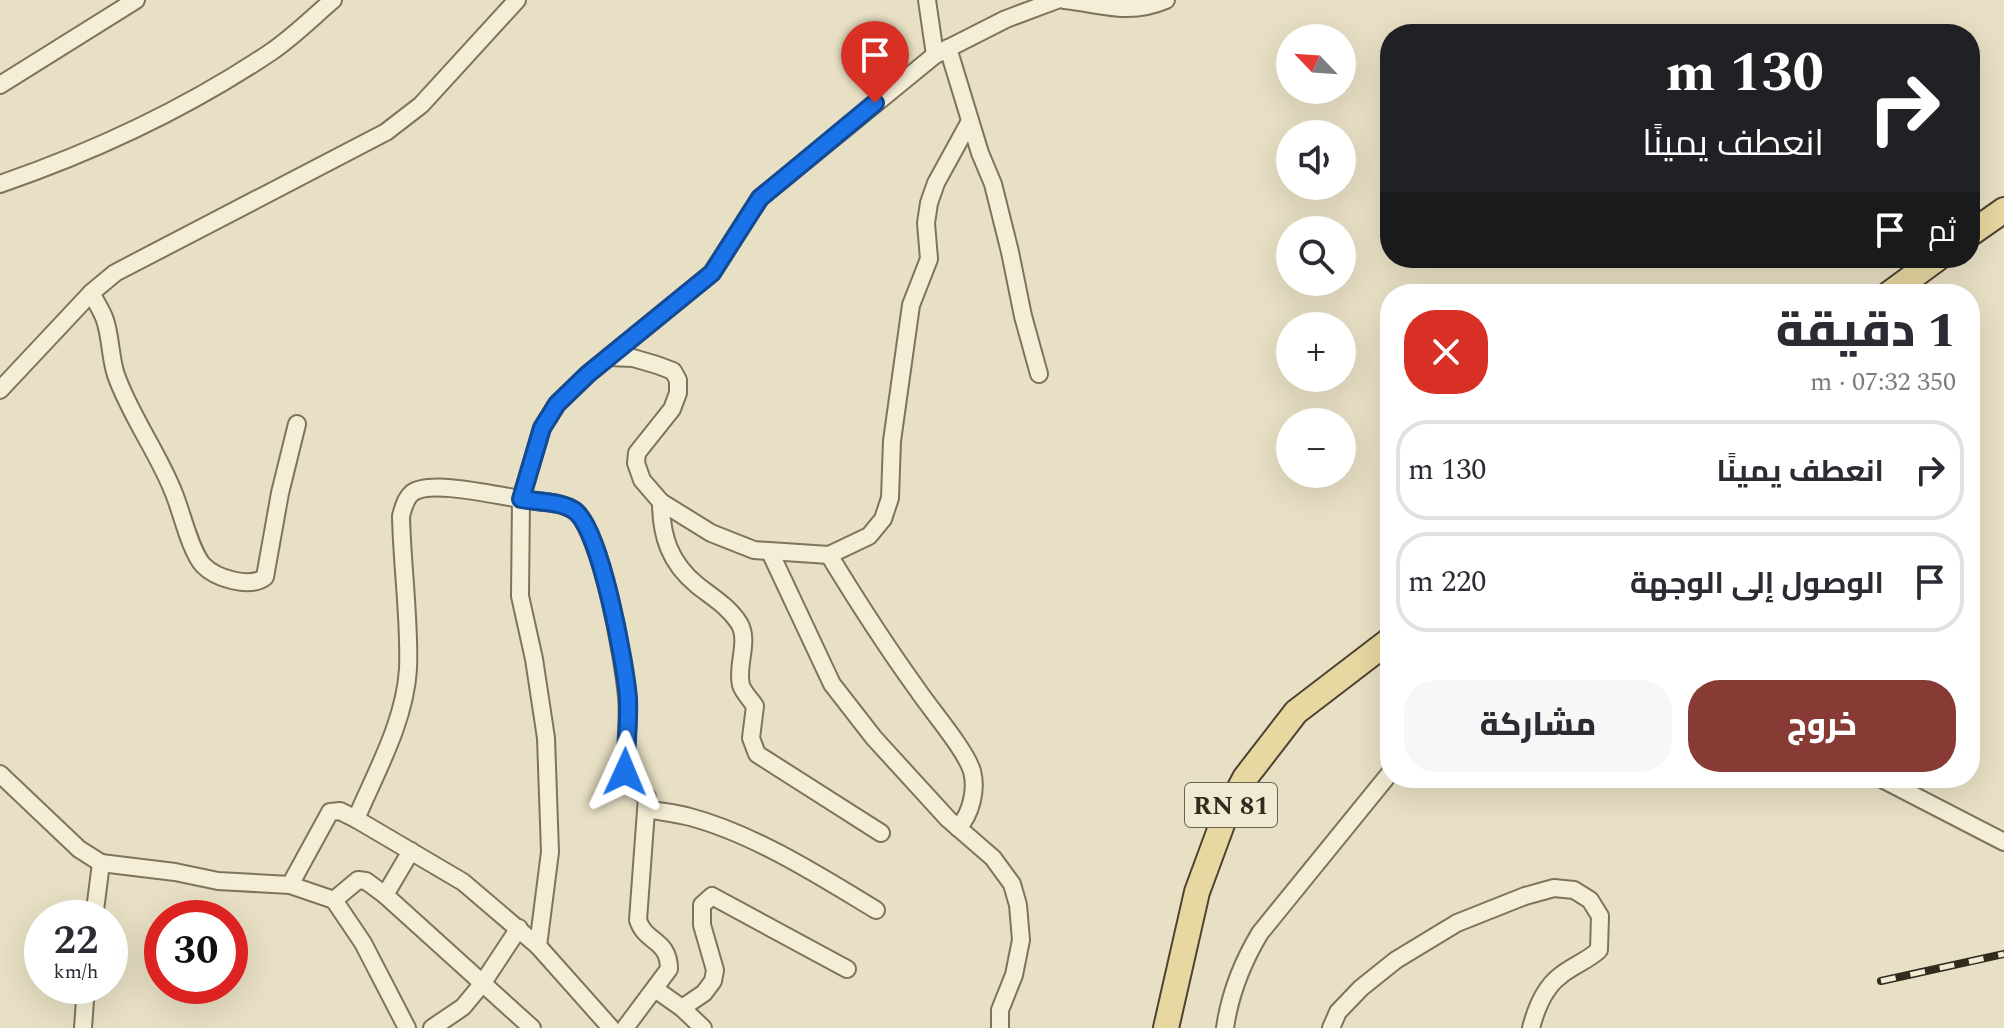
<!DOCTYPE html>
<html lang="ar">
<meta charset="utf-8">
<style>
body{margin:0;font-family:Spectral,Cairo,serif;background:#f7f7f7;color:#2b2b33;direction:rtl;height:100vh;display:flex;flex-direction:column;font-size:30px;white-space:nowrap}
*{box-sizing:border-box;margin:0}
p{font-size:26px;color:#7c7c81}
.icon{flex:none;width:44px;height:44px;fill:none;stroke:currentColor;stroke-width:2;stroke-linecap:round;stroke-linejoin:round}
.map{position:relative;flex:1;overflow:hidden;direction:ltr}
.panel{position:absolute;left:1380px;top:284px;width:600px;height:504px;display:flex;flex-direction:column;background:#fff;border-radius:32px;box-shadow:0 8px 32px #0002;direction:rtl}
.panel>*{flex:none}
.hud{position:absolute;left:1380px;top:24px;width:600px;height:244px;border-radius:32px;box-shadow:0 8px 32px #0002;direction:rtl;background:#202124;color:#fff;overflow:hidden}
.needle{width:52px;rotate:295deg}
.tools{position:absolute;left:1276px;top:24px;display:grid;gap:16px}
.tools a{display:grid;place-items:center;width:80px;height:80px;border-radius:50%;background:#fff;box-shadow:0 8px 32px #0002;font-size:40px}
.speed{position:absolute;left:24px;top:900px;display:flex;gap:16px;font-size:40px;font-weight:700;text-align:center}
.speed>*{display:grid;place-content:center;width:104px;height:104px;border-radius:50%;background:#fff;box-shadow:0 8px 32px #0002;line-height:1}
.speed small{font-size:20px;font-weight:400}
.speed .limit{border:12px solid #d22;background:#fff;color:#111}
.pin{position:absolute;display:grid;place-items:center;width:68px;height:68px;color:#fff;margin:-82px -34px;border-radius:50% 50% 50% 0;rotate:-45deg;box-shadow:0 0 8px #0007}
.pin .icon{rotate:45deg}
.me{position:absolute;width:88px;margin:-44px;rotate:1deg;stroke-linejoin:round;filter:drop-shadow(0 0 6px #0008)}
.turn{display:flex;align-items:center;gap:28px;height:168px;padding:0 24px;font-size:36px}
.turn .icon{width:104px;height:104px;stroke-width:2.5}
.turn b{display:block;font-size:56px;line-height:68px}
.then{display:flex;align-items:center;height:76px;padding:0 24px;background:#0003;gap:16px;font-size:30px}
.round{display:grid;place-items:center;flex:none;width:84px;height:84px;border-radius:32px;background:#f7f7f7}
.overview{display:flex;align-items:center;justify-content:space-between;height:136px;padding:0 24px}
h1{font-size:48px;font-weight:800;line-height:60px}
.action{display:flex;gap:16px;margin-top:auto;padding:16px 24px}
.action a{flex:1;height:92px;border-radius:32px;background:#873b34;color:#fff;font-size:32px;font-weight:800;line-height:92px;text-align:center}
.action a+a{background:#f7f7f7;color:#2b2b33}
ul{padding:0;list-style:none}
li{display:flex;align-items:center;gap:24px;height:100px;margin:0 16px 12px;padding:0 8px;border:4px solid #e1e1e2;border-radius:32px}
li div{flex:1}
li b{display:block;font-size:30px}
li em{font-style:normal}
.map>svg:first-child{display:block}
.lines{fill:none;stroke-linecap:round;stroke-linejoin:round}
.minor-casing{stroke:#80735d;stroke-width:20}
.primary-casing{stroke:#4e4130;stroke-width:28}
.minor{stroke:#f4eed6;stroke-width:16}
.primary{stroke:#e7d7a0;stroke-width:24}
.rail-casing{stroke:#322a1f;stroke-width:8}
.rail{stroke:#f0ead2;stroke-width:5;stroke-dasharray:15;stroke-linecap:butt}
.route-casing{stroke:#114b97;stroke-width:20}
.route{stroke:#1a73e8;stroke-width:14}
.labels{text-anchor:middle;stroke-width:8;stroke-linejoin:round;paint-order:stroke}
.shield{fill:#f0ead2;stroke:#6b6455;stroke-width:2}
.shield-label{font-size:26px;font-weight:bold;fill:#322a1f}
</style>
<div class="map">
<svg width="2004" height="1028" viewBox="0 0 2004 1028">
<rect width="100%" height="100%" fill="#e8e0c4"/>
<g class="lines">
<defs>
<g id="minor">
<polyline points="927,0 935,55"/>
<path d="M 1064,0 C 1103,4 1128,16 1166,0"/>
<polyline points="948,48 980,153 993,184 1010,252 1023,316 1039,374"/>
<polyline points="0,85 136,0"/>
<path d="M 0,184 C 96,151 186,109 271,52 C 293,37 313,17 333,0"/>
<path d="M 91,293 C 96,302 102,311 105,320 C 111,338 110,357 116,375 C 130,415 157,451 173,491 C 181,509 190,551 203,565 C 215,578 250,589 265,577 L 280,493 L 297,424"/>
<polyline points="609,357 633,358 657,365 673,371 678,380 678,393 672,409 637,453 636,463 642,480 661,502 711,533 754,550 829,555 869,536 883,519 890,498 892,441 911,305 929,259 926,223 929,203 936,183 970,121"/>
<polyline points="0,390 91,293 115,273 386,132 421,105 517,0"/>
<path d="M 661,502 C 661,536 670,563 697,585 C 712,597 728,606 739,623 C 750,641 736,666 741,685 C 743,692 751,700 755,706 L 751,738 L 757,754 L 881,833"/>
<polyline points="770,552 832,684 874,738 948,819 993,858 1012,884 1018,905 1021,940 1014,975 1000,1010 1000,1028"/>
<path d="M 829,555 C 857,601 886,646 917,689 C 931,710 965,749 972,771 C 977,790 971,814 958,828"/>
<polyline points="0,774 79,849 101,863"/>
<polyline points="1880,778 2004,842"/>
<path d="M 647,809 C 661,812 676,813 690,817 C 754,834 820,876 876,910"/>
<path d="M 356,819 C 376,772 405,721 408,669 C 410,621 402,566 401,516 C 403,509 405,499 412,493 C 430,479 498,496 521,499 L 520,596 L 534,659 L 546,738 L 550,852 L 538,946"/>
<polyline points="385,895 411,851"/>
<polyline points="334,900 358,880 366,881 385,895 532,1028"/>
<polyline points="94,918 101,863 175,872 218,881 290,885"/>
<polyline points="655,989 682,1008 703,1028"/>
<polyline points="682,1008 704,993 713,981 715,970 702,925 702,905 712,896 847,969"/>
<polyline points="83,1028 86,986"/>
<polyline points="407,1028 363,943 334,900 290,885 330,812 340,811 356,819 463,882 538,946 611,1028"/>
<polyline points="432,1028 463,1007 482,984 519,928"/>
<path d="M 625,1028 L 669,969 C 669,939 645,943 638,920 L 647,797 L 627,783 C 623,755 630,726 627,697 C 624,661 601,531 575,511 C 561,501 537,502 521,499 L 542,428 L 557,404 L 588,374 L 712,273 L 760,198 L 935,55 L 1006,19 L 1057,0"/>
<path d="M 1225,1028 C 1230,993 1242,963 1260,933 L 1390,773"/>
<path d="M 1331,1028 L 1338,1012 L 1361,988 L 1396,960 L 1457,923 L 1525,896 L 1554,888 L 1574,890 L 1590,900 L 1600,916 L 1599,950 C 1587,961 1572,966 1560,976 C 1544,988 1536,1009 1531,1028"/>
</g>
<g id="primary">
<polyline points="1970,234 2004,210"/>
<polyline points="1889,294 1938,258"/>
<polyline points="1166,1028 1197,892 1225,816 1245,778 1296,712 1390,640"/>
</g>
</defs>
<use href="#minor" class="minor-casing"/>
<use href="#primary" class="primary-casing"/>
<use href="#minor" class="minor"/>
<use href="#primary" class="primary"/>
<defs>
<polyline id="rail" points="1881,981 2004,954"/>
</defs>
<use href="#rail" class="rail-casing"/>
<use href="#rail" class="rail"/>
</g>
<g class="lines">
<defs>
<path id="route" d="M 625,772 C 626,748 629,723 628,698 C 625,663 601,531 575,511 C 561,501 537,502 521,499 L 542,428 L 557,404 L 588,374 L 712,273 L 760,198 L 875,103"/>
</defs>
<use href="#route" class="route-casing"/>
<use href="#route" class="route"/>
</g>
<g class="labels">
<rect class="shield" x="1185" y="783" width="92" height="44" rx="6"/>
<g class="shield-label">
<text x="1231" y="814">RN 81</text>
</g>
</g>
</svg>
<div class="tools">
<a><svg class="needle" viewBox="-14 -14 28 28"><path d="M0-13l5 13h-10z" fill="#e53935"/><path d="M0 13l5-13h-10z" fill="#7c7c81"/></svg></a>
<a><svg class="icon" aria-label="sound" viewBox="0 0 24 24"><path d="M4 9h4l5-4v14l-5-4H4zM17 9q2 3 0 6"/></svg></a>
<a><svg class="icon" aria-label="search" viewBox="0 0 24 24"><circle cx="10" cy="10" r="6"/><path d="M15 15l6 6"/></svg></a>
<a>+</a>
<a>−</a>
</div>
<div class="speed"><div>22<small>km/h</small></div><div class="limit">30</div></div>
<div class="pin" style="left:875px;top:103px;background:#d93025"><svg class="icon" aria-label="arrive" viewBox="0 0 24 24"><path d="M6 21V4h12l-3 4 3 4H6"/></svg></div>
<svg class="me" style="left:625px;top:772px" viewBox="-20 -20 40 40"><path d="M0-17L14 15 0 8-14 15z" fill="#1a73e8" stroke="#fff" stroke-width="4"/></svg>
<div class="hud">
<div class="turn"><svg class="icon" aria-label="right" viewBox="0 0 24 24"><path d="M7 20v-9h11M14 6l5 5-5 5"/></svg><div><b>130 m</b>انعطف يمينًا</div></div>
<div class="then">ثم<svg class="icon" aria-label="arrive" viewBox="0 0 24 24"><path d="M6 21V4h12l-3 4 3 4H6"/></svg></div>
</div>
<section class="panel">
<div class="overview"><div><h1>1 دقيقة</h1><p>350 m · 07:32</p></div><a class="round" style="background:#d93025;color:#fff"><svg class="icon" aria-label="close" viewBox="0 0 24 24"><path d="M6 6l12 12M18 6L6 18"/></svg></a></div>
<ul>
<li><svg class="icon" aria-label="right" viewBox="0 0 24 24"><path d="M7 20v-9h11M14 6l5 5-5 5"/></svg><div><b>انعطف يمينًا</b></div><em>130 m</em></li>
<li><svg class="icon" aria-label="arrive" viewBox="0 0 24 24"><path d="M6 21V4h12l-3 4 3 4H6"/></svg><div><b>الوصول إلى الوجهة</b></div><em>220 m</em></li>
</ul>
<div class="action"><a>خروج</a><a>مشاركة</a></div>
</section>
</div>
